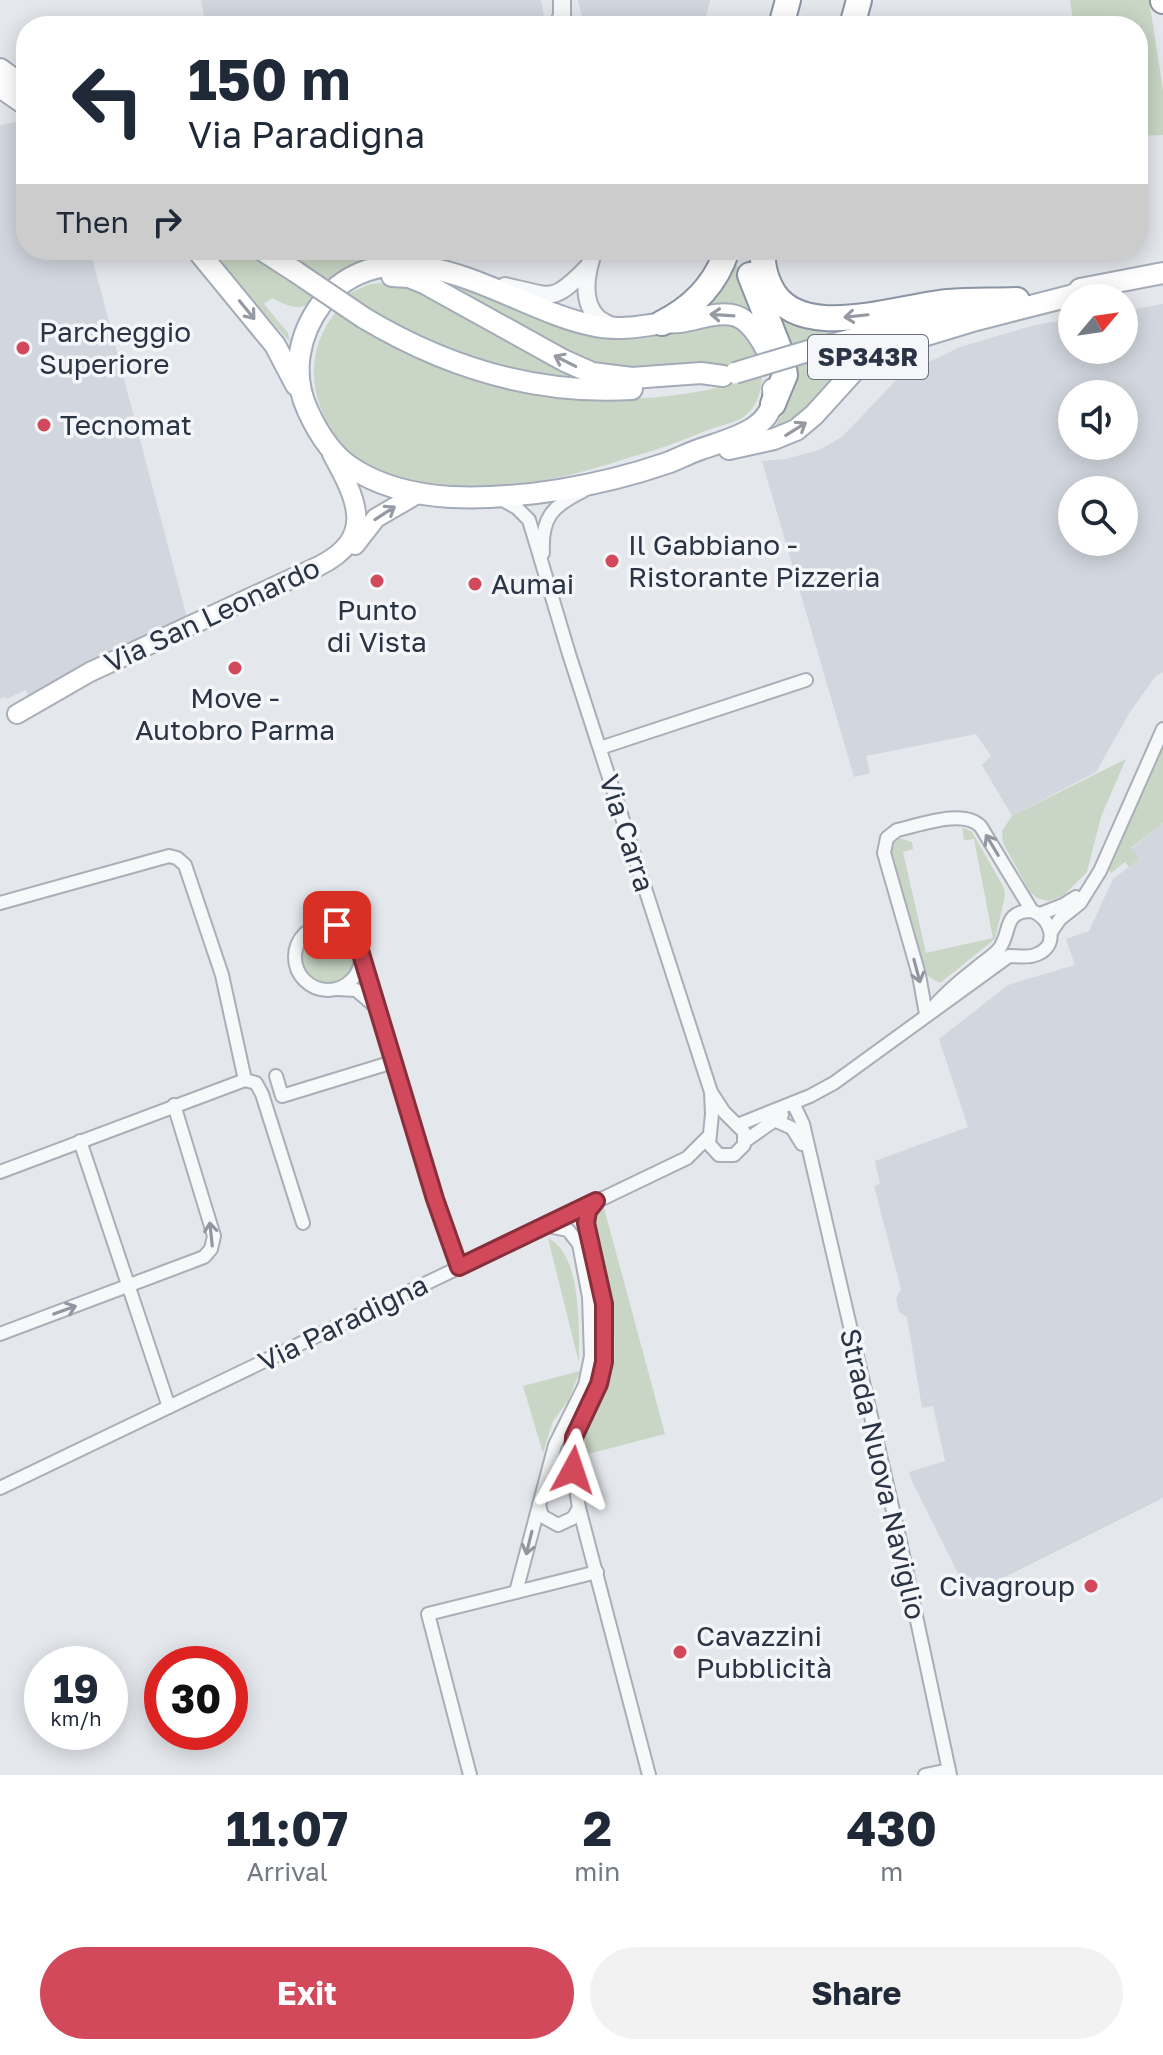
<!DOCTYPE html>
<meta charset="utf-8">
<style>
body{margin:0;font-family:"Golos Text",sans-serif;background:#f2f2f3;color:#1f2937;height:100vh;display:flex;flex-direction:column;font-size:30px;white-space:nowrap}
*{box-sizing:border-box;margin:0}
p{font-size:26px;color:#747a83}
.icon{flex:none;width:44px;height:44px;fill:none;stroke:currentColor;stroke-width:2;stroke-linecap:round;stroke-linejoin:round}
.map{position:relative;height:1775px;overflow:hidden}
.details{display:flex;flex-direction:column;background:#fff;flex:1}
.details>*{flex:none}
.top-card{position:absolute;left:16px;top:16px;width:1132px;height:244px;border-radius:32px;box-shadow:0 4px 20px #0003;background:#fff;color:#1f2937;overflow:hidden}
.needle{width:52px;rotate:61deg}
.buttons{position:absolute;left:1058px;top:284px;display:grid;gap:16px}
.buttons a{display:grid;place-items:center;width:80px;height:80px;border-radius:50%;background:#fff;box-shadow:0 4px 20px #0003;font-size:40px}
.speed{position:absolute;left:24px;top:1646px;display:flex;gap:16px;font-size:40px;font-weight:700;text-align:center}
.speed>*{display:grid;place-content:center;width:104px;height:104px;border-radius:50%;background:#fff;box-shadow:0 4px 20px #0003;line-height:1}
.speed small{font-size:20px;font-weight:400}
.speed .limit{border:12px solid #d22;background:#fff;color:#111}
.pin{position:absolute;display:grid;place-items:center;width:68px;height:68px;color:#fff;margin:-34px;border-radius:16px;box-shadow:0 4px 12px #0006}
.me{position:absolute;width:88px;margin:-44px;rotate:5deg;stroke-linejoin:round;filter:drop-shadow(0 0 6px #0008)}
.turn{display:flex;align-items:center;gap:28px;height:168px;padding:0 40px;font-size:36px}
.turn .icon{width:104px;height:104px;stroke-width:2.5}
.turn b{display:block;font-size:56px;line-height:68px}
.then{display:flex;align-items:center;height:76px;padding:0 40px;background:#0003;gap:16px;font-size:30px}
.eta{display:flex;justify-content:space-evenly;align-items:center;height:136px;text-align:center}
.eta b{font-size:48px;font-weight:700;line-height:56px}
.button{display:flex;gap:16px;margin-top:auto;padding:16px 40px}
.button a{flex:1;height:92px;border-radius:48px;background:#d1495b;color:#fff;font-size:32px;font-weight:700;line-height:92px;text-align:center}
.button a+a{background:#f2f2f3;color:#1f2937}
.map>svg:first-child{display:block}
.built{fill:#d2d6de;fill-rule:evenodd}
.green{fill:#c9d6c5}
.lines{fill:none;stroke-linecap:round;stroke-linejoin:round}
.minor-casing{stroke:#a9aeb7;stroke-width:16}
.tertiary-casing{stroke:#a9aeb7;stroke-width:20}
.secondary-casing{stroke:#a9aeb7;stroke-width:22}
.primary-casing{stroke:#a3abb8;stroke-width:24}
.motorway-casing{stroke:#8b94a3;stroke-width:28}
.minor{stroke:#f7f8fa;stroke-width:12}
.tertiary{stroke:#f7f8fa;stroke-width:16}
.secondary{stroke:#fff;stroke-width:18}
.primary{stroke:#fff;stroke-width:20}
.motorway{stroke:#fff;stroke-width:24}
.primary-bridge-casing{stroke:#a3abb8;stroke-width:24;stroke-linecap:butt}
.primary-bridge{stroke:#fff;stroke-width:20}
.oneway{stroke:#959aa2}
.oneway2{stroke:#9196a0}
.route-casing{stroke:#882f3b;stroke-width:20}
.route{stroke:#d1495b;stroke-width:14}
.poi-dot{fill:#d1495b;stroke:#f4f6f9;stroke-width:3}
.labels{text-anchor:middle;stroke-width:7;stroke-linejoin:round;paint-order:stroke}
.shield{fill:#f4f6f9;stroke:#676e7b;stroke-width:2}
.shield-label{font-size:26px;font-weight:bold;fill:#2b3445}
.poi-label{font-size:28px;fill:#2b3445;stroke:#f4f6f9;text-anchor:start}
.street-label{font-size:28px;fill:#2b3445;stroke:#f4f6f9}
</style>
<div class="map">
<svg width="1163" height="1775" viewBox="0 0 1163 1775">
<rect width="100%" height="100%" fill="#e4e7ec"/>
<g class="built">
<polygon points="201,0 541,0 544,17 490,26 206,26"/>
<polygon points="578,0 710,0 704,26 584,26"/>
<polygon points="22,121 26,123 26,250 90,250 187,618 28,695 26,690 6,699 4,697 0,699 0,125"/>
<path d="M 1163,304 L 1163,672 L 1155,677 L 1130,712 L 1096,772 L 1012,816 L 982,765 L 991,756 L 976,734 L 866,756 L 870,773 L 854,777 L 762,461 L 786,459 L 819,450 L 842,437 L 900,376 L 960,347 L 1035,325 L 1072,319 L 1072,350 L 1124,350 L 1124,311 ZM 1124,394 L 1124,446 L 1072,446 L 1072,394 ZM 1124,490 L 1124,542 L 1072,542 L 1072,490 Z"/>
<polygon points="1163,823 1163,1498 969,1595 912,1481 909,1472 945,1461 933,1406 922,1408 907,1317 899,1312 896,1298 901,1289 874,1186 880,1184 875,1161 968,1127 939,1039 1008,985 1075,965 1066,939 1089,931 1113,879 1139,859 1131,849"/>
</g>
<g class="green">
<polygon points="1070,0 1149,0 1163,90 1163,135 1138,136 1138,26 1074,26"/>
<path d="M 208,250 L 247,250 L 316,299 C 301,313 288,306 272,298 L 264,304 L 288,333 L 290,342 Z"/>
<polygon points="279,250 382,250 389,255 331,283"/>
<polygon points="737,265 756,318 707,306"/>
<polygon points="427,274 610,337 651,336 733,322 752,341 757,354 732,362 732,365 667,371 591,366"/>
<polygon points="402,281 584,379 548,377 471,359 395,324 348,294 370,284"/>
<polygon points="768,295 871,324 786,345"/>
<path d="M 336,312 C 466,397 611,423 762,376 C 761,393 757,408 742,418 C 734,423 723,425 713,428 C 690,437 669,446 645,453 C 620,460 595,469 569,475 C 511,489 407,495 356,457 C 338,443 326,425 319,403 C 308,371 315,337 336,312 Z"/>
<path d="M 894,336 L 804,415 L 773,430 C 786,407 798,396 794,366 Z"/>
<polygon points="1163,740 1163,823 1131,848 1139,859 1129,867 1125,862 1111,873 1109,870"/>
<polygon points="1126,759 1101,817 1087,872 1063,896 1048,901 1037,898 1030,892 1003,843 1002,831 1012,816"/>
<polygon points="962,827 972,832 1004,888 1005,896 995,939 940,983 928,976 888,862 891,845 900,838 912,842 913,849 903,852 926,953 993,938 974,839 964,840"/>
<circle cx="327" cy="957" r="27"/>
<path d="M 604,1208 L 665,1434 L 580,1456 C 583,1426 600,1409 610,1381 C 624,1339 603,1257 593,1214 Z"/>
<path d="M 548,1238 C 582,1254 579,1330 579,1363 Z"/>
<polygon points="580,1371 568,1401 553,1421 543,1453 523,1386"/>
</g>
<g class="lines">
<defs>
<g id="minor">
<polyline points="501,499 517,508 529,520 569,654 711,1092 712,1114 709,1144 719,1155 734,1155 744,1145 744,1132 724,1112 711,1092"/>
<path d="M 543,553 C 541,518 552,506 583,491"/>
<polyline points="600,748 806,680"/>
<polyline points="0,903 169,856 177,858 185,865 222,975 245,1080 256,1083 262,1094 303,1223"/>
<polyline points="1040,914 1063,905 1076,897"/>
<circle cx="328" cy="957" r="33"/>
<polyline points="1051,932 1060,919 1080,903 1100,871 1163,729"/>
<polyline points="359,947 435,1199 459,1267"/>
<polyline points="337,989 356,990 376,1007"/>
<path d="M 926,1014 L 919,975 L 884,853 L 887,838 L 897,830 C 920,825 965,808 981,827 L 1032,911"/>
<polyline points="276,1076 282,1096 393,1062"/>
<polyline points="793,1103 803,1124 900,1541 950,1775"/>
<polyline points="774,1120 792,1128 802,1144"/>
<path d="M 740,1124 L 810,1096 L 834,1083 L 1009,956 C 1017,956 1028,958 1035,955 C 1060,947 1052,918 1032,911 C 1002,911 1012,932 999,949 C 992,957 983,962 975,969 C 958,982 943,995 929,1012"/>
<polyline points="80,1141 169,1407"/>
<polyline points="745,1141 782,1115"/>
<polyline points="0,1172 245,1080"/>
<polyline points="594,1202 588,1211 586,1223 604,1304 606,1335 604,1362 599,1384 574,1437 573,1470 579,1508 649,1775"/>
<polyline points="0,1334 204,1257 211,1249 214,1236 174,1105"/>
<polyline points="0,1488 687,1158 707,1138"/>
<polyline points="539,1505 542,1516 558,1525 573,1518 579,1508"/>
<polyline points="516,1592 555,1445 585,1385 591,1356 589,1297 579,1244 568,1230 548,1226"/>
<polyline points="470,1775 428,1614 597,1572"/>
<polyline points="925,1775 949,1770"/>
</g>
<g id="tertiary">
<polyline points="557,26 562,16 562,0"/>
<path d="M 594,250 C 587,270 580,301 598,318 C 603,322 610,325 615,328"/>
<path d="M 505,286 C 552,296 551,305 588,267"/>
</g>
<g id="secondary">
<polyline points="355,545 376,518 419,493"/>
<path d="M 17,714 L 90,672 L 319,566 C 377,537 356,498 332,454"/>
</g>
<g id="primary">
<polyline points="0,69 26,88"/>
<polyline points="0,87 26,105"/>
<polyline points="197,250 275,345 296,385"/>
<polyline points="262,250 296,272"/>
<polyline points="392,276 409,277 424,283 563,360 592,373 632,378 701,373 723,376"/>
<path d="M 337,287 C 414,226 513,309 591,325 C 616,331 638,327 663,323 C 669,322 675,323 681,322 C 725,313 742,302 767,351"/>
<polyline points="1080,289 1163,273"/>
<path d="M 322,303 C 298,335 291,375 308,411 C 318,433 332,455 352,468 C 381,487 418,495 451,497 C 521,500 600,486 667,463 C 678,459 689,453 701,449 C 729,439 778,429 773,389"/>
<path d="M 364,318 C 446,367 536,395 632,389"/>
<polyline points="815,349 966,310"/>
<polyline points="729,449 774,439 796,430 814,415 863,361 887,347 976,320 1070,296 1092,287"/>
</g>
<g id="motorway">
<polyline points="1163,0 1163,1"/>
<polyline points="781,26 788,0"/>
<polyline points="852,26 859,0"/>
<path d="M 763,250 C 762,263 764,274 770,286 C 796,345 899,306 948,302 C 971,300 994,301 1017,300"/>
<polyline points="750,275 779,348"/>
<path d="M 662,323 C 694,307 716,284 727,250"/>
<polyline points="773,404 785,375 784,369"/>
</g>
</defs>
<use href="#minor" class="minor-casing"/>
<use href="#tertiary" class="tertiary-casing"/>
<use href="#secondary" class="secondary-casing"/>
<use href="#primary" class="primary-casing"/>
<use href="#motorway" class="motorway-casing"/>
<use href="#minor" class="minor"/>
<use href="#tertiary" class="tertiary"/>
<use href="#secondary" class="secondary"/>
<use href="#primary" class="primary"/>
<use href="#motorway" class="motorway"/>
<defs>
<g id="primary-bridge">
<polyline points="296,272 364,318"/>
<polyline points="735,373 815,349"/>
</g>
</defs>
<use href="#primary-bridge" class="primary-bridge-casing"/>
<use href="#primary-bridge" class="primary-bridge"/>
</g>
<defs><path id="oneway-shaft" d="M-6 0H5M1.5-3L5.5 0L1.5 3" fill="none" stroke-width="1.6" stroke-linecap="round" stroke-linejoin="round" transform="scale(2)"/></defs>
<g class="oneway">
<use href="#oneway-shaft" transform="translate(247 310) rotate(51)"/>
<use href="#oneway-shaft" transform="translate(722 315) rotate(-176)"/>
<use href="#oneway-shaft" transform="translate(856 316) rotate(174)"/>
<use href="#oneway-shaft" transform="translate(565 361) rotate(-153)"/>
<use href="#oneway-shaft" transform="translate(796 429) rotate(-32)"/>
<use href="#oneway-shaft" transform="translate(385 513) rotate(-33)"/>
</g>
<g class="oneway2">
<use href="#oneway-shaft" transform="translate(992 845) rotate(-121)"/>
<use href="#oneway-shaft" transform="translate(917 971) rotate(75)"/>
<use href="#oneway-shaft" transform="translate(211 1234) rotate(-96)"/>
<use href="#oneway-shaft" transform="translate(65 1310) rotate(-20)"/>
<use href="#oneway-shaft" transform="translate(529 1543) rotate(104)"/>
</g>
<g class="lines">
<defs>
<polyline id="route" points="337,925 351,934 359,947 435,1199 459,1267 596,1201 588,1211 586,1223 604,1304 604,1362 599,1384 574,1437 573,1470"/>
</defs>
<use href="#route" class="route-casing"/>
<use href="#route" class="route"/>
</g>
<g class="poi-dot">
<circle cx="23" cy="348" r="8"/>
<circle cx="44" cy="425" r="8"/>
<circle cx="612" cy="561" r="8"/>
<circle cx="377" cy="581" r="8"/>
<circle cx="475" cy="584" r="8"/>
<circle cx="235" cy="668" r="8"/>
<circle cx="1091" cy="1586" r="8"/>
<circle cx="680" cy="1652" r="8"/>
</g>
<g class="labels">
<rect class="shield" x="808" y="335" width="120" height="44" rx="6"/>
<g class="shield-label">
<text x="868" y="366">SP343R</text>
</g>
<g class="poi-label">
<text x="39" y="342">Parcheggio<tspan x="39" dy="32">Superiore</tspan></text>
<text x="60" y="435">Tecnomat</text>
<text x="628" y="555">Il Gabbiano -<tspan x="628" dy="32">Ristorante Pizzeria</tspan></text>
<text x="491" y="594">Aumai</text>
<text x="377" y="620" text-anchor="middle">Punto<tspan x="377" dy="32">di Vista</tspan></text>
<text x="235" y="708" text-anchor="middle">Move -<tspan x="235" dy="32">Autobro Parma</tspan></text>
<text x="1075" y="1596" text-anchor="end">Civagroup</text>
<text x="696" y="1646">Cavazzini<tspan x="696" dy="32">Pubblicità</tspan></text>
</g>
<g class="street-label">
<text transform="translate(212 615) rotate(-25)" y="10">Via San Leonardo</text>
<text transform="translate(627 833) rotate(72)" y="10">Via Carra</text>
<text transform="translate(343 1323) rotate(-26)" y="10">Via Paradigna</text>
<text transform="translate(883 1474) rotate(77)" y="10">Strada Nuova Naviglio</text>
</g>
</g>
</svg>
<div class="buttons">
<a><svg class="needle" viewBox="-14 -14 28 28"><path d="M0-13l5 13h-10z" fill="#e53935"/><path d="M0 13l5-13h-10z" fill="#747a83"/></svg></a>
<a><svg class="icon" aria-label="sound" viewBox="0 0 24 24"><path d="M4 9h4l5-4v14l-5-4H4zM17 9q2 3 0 6"/></svg></a>
<a><svg class="icon" aria-label="search" viewBox="0 0 24 24"><circle cx="10" cy="10" r="6"/><path d="M15 15l6 6"/></svg></a>
</div>
<div class="speed"><div>19<small>km/h</small></div><div class="limit">30</div></div>
<div class="pin" style="left:337px;top:925px;background:#d93025"><svg class="icon" aria-label="arrive" viewBox="0 0 24 24"><path d="M6 21V4h12l-3 4 3 4H6"/></svg></div>
<svg class="me" style="left:573px;top:1470px" viewBox="-20 -20 40 40"><path d="M0-17L14 15 0 8-14 15z" fill="#d1495b" stroke="#fff" stroke-width="4"/></svg>
<div class="top-card">
<div class="turn"><svg class="icon" aria-label="left" viewBox="0 0 24 24"><path d="M17 20v-9H6M10 6l-5 5 5 5"/></svg><div><b>150 m</b>Via Paradigna</div></div>
<div class="then">Then<svg class="icon" aria-label="right" viewBox="0 0 24 24"><path d="M7 20v-9h11M14 6l5 5-5 5"/></svg></div>
</div>
</div>
<section class="details">
<div class="eta">
<div><b>11:07</b><p>Arrival</p></div>
<div><b>2</b><p>min</p></div>
<div><b>430</b><p>m</p></div>
</div>
<div class="button"><a>Exit</a><a>Share</a></div>
</section>
